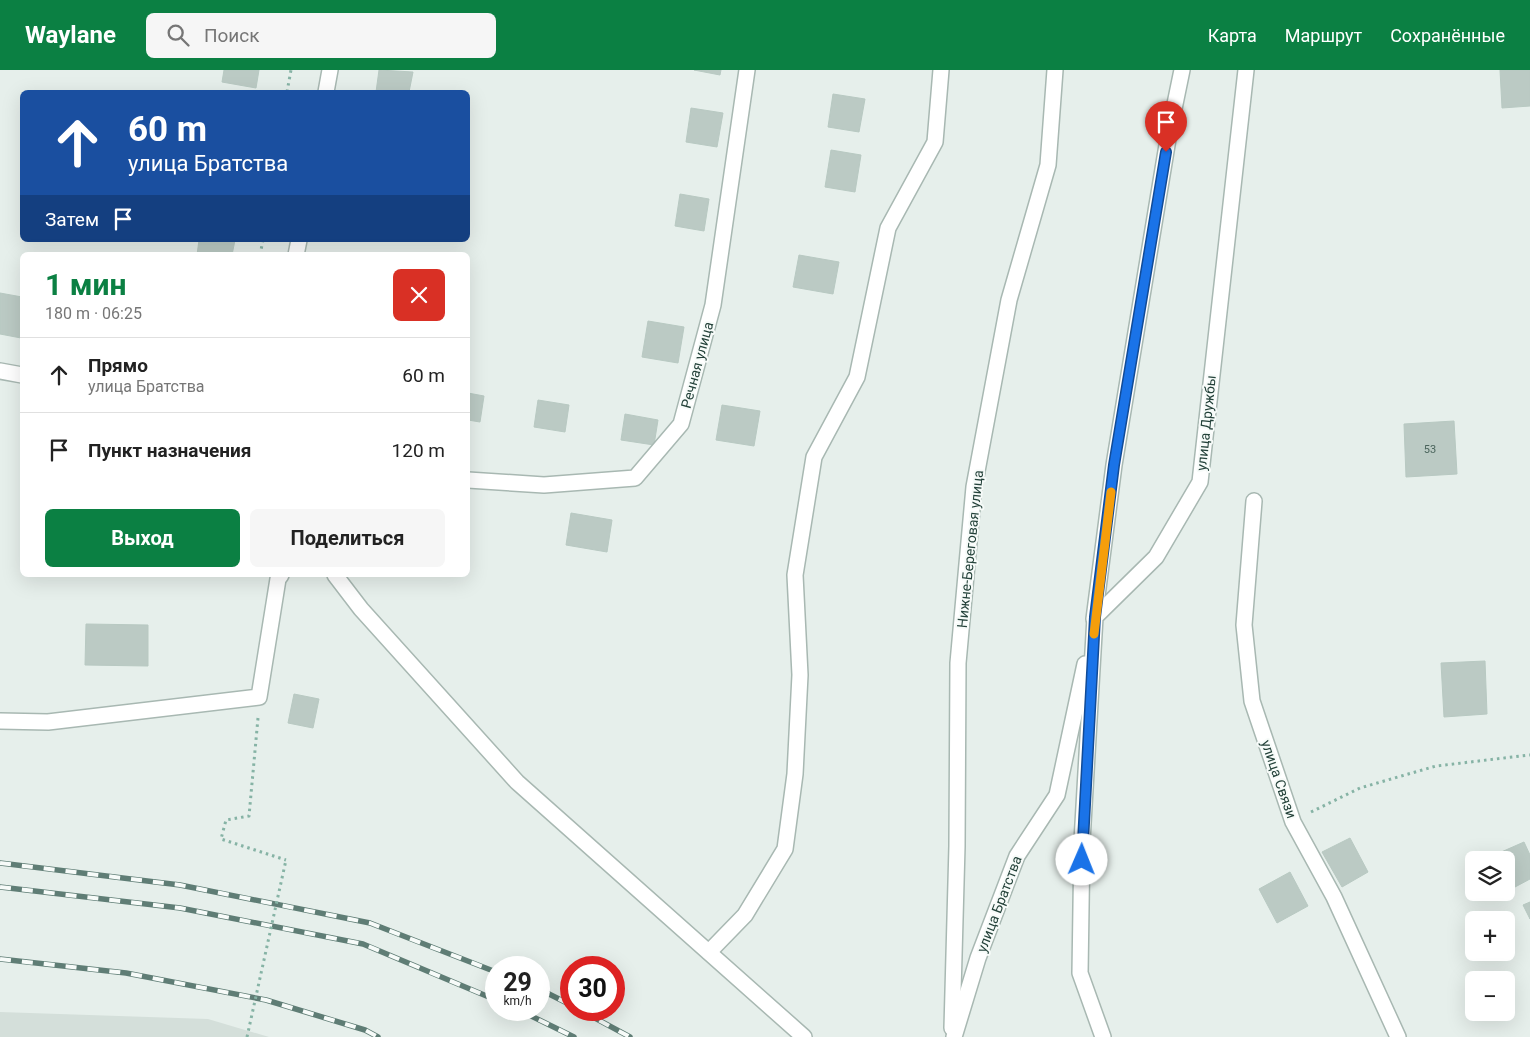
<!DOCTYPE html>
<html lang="ru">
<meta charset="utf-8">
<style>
body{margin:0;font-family:Roboto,sans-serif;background:#f6f6f6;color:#222;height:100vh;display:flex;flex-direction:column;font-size:19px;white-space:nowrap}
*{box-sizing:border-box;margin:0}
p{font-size:16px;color:#767676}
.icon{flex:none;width:28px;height:28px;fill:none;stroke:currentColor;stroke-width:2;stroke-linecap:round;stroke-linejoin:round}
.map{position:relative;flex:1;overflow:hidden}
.sheet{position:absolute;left:20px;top:182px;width:450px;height:325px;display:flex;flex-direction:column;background:#fff;border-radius:8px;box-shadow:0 5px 20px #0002}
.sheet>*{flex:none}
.guide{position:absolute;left:20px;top:20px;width:450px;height:152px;border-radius:8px;box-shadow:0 5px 20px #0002;background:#1a4fa0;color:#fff;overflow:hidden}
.controls{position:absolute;left:1465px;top:781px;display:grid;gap:10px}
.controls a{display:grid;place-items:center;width:50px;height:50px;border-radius:8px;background:#fff;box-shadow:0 5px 20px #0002;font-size:25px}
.speed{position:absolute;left:485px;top:886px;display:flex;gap:10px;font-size:25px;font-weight:700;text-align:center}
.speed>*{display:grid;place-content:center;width:65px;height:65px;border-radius:50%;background:#fff;box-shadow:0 5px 20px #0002;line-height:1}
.speed small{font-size:12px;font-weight:400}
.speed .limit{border:8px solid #d22;background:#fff;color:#111}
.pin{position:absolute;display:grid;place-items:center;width:42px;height:42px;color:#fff;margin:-51px -21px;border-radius:50% 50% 50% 0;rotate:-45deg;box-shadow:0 0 5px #0007}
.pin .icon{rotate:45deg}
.me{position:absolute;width:55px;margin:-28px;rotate:1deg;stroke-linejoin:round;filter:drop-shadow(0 0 4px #0008)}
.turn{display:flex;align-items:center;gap:18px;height:105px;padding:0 25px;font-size:22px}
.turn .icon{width:65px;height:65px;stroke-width:2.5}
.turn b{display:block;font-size:35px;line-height:42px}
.then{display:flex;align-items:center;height:48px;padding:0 25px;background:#0003;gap:10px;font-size:19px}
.round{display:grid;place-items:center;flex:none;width:52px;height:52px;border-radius:8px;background:#f6f6f6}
.head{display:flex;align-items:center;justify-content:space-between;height:85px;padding:0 25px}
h1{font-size:30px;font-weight:700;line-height:38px;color:#0b8043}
.primary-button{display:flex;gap:10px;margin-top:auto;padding:10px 25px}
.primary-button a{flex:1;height:58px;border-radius:8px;background:#0b8043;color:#fff;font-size:20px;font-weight:700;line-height:58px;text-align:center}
.primary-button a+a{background:#f6f6f6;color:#222}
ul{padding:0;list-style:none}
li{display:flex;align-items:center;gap:15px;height:75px;padding:0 25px;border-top:1px solid #e0e0e0}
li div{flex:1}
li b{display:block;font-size:19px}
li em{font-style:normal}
header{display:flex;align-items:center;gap:30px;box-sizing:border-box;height:70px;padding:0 25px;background:#0b8043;color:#fff}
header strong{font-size:24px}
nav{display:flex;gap:28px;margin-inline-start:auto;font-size:18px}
.search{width:350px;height:45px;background:#f6f6f6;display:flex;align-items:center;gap:12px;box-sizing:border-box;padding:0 18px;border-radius:8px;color:#767676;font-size:19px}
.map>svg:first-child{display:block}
.built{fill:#d4dfda}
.building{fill:#bbcac4;stroke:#b8c9c2}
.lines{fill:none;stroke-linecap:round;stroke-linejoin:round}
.minor-casing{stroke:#a8b8b2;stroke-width:18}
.path{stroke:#86b3a5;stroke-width:3;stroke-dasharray:2.5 4;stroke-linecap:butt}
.minor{stroke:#fff;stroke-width:15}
.rail-casing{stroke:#5f7d75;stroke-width:5.5}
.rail{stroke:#f7fbf9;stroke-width:4;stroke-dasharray:11;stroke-linecap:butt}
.path-bridge{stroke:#86b3a5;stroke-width:3;stroke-dasharray:2.5 4;stroke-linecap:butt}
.route-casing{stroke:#114b97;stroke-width:12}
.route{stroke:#1a73e8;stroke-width:9}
.slow{stroke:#f59e0b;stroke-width:9}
.labels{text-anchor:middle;stroke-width:4;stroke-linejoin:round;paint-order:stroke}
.number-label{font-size:11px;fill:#4a645c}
.street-label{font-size:14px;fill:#24423a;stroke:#f7fbf9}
</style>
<header>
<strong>Waylane</strong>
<div class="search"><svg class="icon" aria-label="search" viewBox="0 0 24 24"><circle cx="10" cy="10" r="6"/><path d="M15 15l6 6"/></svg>Поиск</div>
<nav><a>Карта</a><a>Маршрут</a><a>Сохранённые</a></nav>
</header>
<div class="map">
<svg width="1530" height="967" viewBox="0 0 1530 967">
<rect width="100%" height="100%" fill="#e6efeb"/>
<polygon class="built" points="0,942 208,949 269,967 0,967"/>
<g class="building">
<polygon points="224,0 259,0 256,18 222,12"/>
<polygon points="379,0 413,2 409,22 376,22"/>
<polygon points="694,0 721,0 720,5"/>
<polygon points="1500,0 1530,0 1530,36 1502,38"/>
<polygon points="833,24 865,29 859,62 828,57"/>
<polygon points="691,38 723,43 717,77 686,72"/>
<polygon points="831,80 861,85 855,122 825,117"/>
<polygon points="680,124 709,129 704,161 675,156"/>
<polygon points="199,170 235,170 232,185 197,185"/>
<polygon points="799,185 839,192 833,224 793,217"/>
<polygon points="0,223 22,227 21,268 0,264"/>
<polygon points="648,251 684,257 678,293 642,287"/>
<polygon points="468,323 484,326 480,352 468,350"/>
<polygon points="538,330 569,335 565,362 534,357"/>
<polygon points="722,335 760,341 754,376 716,370"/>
<polygon points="625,344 658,350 654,375 621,370"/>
<polygon points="1454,351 1457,404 1406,407 1404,354"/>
<polygon points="571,443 612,450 607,482 566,475"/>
<polygon points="86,554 148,555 148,596 85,595"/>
<polygon points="1485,591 1487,644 1444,647 1441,593"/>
<polygon points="294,624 319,629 313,658 288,653"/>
<polygon points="1350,768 1368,802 1342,817 1322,782"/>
<polygon points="1524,772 1530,785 1530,809 1515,817 1506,798 1506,790 1502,790 1499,783"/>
<polygon points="1290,802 1308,836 1277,853 1259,819"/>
<polygon points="1530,832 1530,849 1523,835"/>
</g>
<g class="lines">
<defs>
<g id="minor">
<polyline points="326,22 330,0"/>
<polyline points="296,185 299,170"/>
<polyline points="0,301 22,305"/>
<polyline points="468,410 544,415 635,408 681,354 713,235 747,0"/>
<polyline points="1254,431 1244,555 1252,631 1293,752 1334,827 1398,967"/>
<polyline points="335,505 361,539 517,712 804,967"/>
<polyline points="1094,549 1114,395 1169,63 1182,0"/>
<polyline points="0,651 48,652 259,627 278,509 281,505"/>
<polyline points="709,882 745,845 785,779 795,704 800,605 795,505 814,387 857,307 888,158 935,72 941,0"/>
<polyline points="952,958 957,776 958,593 974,417 1009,230 1048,95 1055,0"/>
<polyline points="954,967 978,888 1017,786 1057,725 1085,594"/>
<polyline points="1103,967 1080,903 1082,771 1095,547 1156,487 1200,412 1246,0"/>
</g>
</defs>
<use href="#minor" class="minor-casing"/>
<g class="path">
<polyline points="287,22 291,0"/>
<polyline points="260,185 263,170"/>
<polyline points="258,648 249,746 226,750 221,769 286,790"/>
<polyline points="1311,742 1360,718 1436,696 1530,685"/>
</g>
<use href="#minor" class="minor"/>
<defs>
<g id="rail">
<polyline points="0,793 180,815 370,853 496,902"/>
<polyline points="0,817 180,838 363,874 496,930"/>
<polyline points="0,889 126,903 266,930 365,960 378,967"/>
<polyline points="539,919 571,935"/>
<polyline points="519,940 574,967"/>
<polyline points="580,940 630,967"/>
</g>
</defs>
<use href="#rail" class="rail-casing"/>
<use href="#rail" class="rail"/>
<polyline class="path-bridge" points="247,967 286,790"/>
</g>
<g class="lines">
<defs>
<polyline id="route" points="1082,790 1095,547 1114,395 1166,82"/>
</defs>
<use href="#route" class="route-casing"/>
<use href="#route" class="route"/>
<polyline class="slow" points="1094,564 1111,422"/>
</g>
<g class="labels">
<g class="number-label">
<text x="1430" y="383">53</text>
</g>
<g class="street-label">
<text transform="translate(697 295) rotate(-75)" y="5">Речная улица</text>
<text transform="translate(1206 353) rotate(-84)" y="5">улица Дружбы</text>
<text transform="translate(970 479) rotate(-84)" y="5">Нижне-Береговая улица</text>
<text transform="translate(1279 709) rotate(71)" y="5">улица Связи</text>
<text transform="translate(999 834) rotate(-69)" y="5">улица Братства</text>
</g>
</g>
</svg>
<div class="controls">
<a><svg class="icon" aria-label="layers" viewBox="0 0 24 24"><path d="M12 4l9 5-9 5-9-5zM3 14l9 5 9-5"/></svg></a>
<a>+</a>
<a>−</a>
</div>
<div class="speed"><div>29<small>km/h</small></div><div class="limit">30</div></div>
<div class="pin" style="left:1166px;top:82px;background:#d93025"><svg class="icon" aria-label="arrive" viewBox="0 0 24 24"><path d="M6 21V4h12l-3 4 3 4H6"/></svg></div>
<svg class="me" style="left:1082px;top:790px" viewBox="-20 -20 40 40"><circle r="19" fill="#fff"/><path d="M0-13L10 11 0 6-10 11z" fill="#1a73e8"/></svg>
<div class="guide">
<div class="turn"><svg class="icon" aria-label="ahead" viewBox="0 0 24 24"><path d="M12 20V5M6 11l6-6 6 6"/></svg><div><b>60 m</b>улица Братства</div></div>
<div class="then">Затем<svg class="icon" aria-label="arrive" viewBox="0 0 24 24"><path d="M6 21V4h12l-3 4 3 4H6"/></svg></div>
</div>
<section class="sheet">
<div class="head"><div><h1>1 мин</h1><p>180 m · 06:25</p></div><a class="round" style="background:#d93025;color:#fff"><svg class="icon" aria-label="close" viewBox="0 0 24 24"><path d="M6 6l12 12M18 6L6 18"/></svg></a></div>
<ul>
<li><svg class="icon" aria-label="ahead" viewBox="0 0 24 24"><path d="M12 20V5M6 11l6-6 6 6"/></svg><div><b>Прямо</b><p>улица Братства</p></div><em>60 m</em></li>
<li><svg class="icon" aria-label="arrive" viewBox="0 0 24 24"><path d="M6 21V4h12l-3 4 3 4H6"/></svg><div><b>Пункт назначения</b></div><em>120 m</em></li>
</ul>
<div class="primary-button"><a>Выход</a><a>Поделиться</a></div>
</section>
</div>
